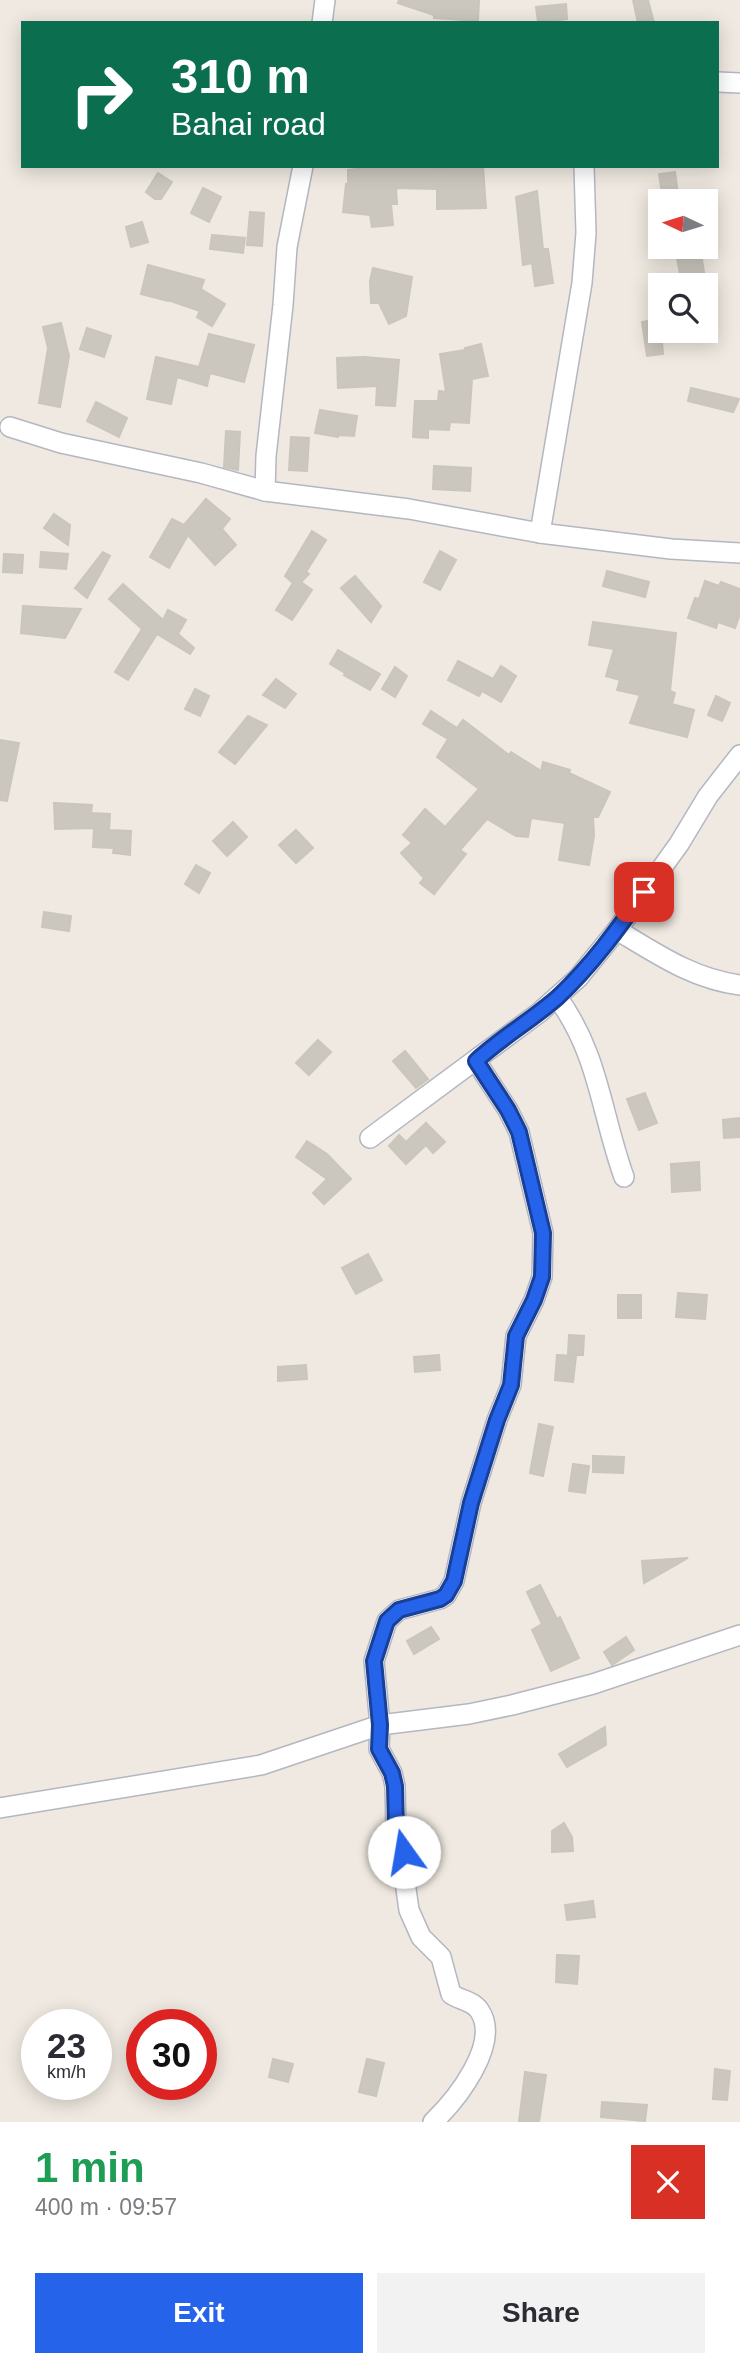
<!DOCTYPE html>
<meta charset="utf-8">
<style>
body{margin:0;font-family:Arial,sans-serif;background:#f2f2f3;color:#2b2b33;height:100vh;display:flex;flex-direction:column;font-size:26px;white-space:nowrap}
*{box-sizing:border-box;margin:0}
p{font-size:23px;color:#7c7c81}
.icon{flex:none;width:38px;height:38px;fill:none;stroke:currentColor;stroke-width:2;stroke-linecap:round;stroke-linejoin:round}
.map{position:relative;height:2122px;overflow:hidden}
.details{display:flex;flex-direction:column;background:#fff;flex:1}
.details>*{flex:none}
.banner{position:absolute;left:21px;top:21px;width:698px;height:147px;border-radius:0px;box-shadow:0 4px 18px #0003;background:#0b6e4f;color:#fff;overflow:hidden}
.needle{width:46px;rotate:274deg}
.buttons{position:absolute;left:648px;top:189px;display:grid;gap:14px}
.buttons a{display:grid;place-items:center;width:70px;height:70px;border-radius:0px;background:#fff;box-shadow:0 4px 18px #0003;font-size:35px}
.speed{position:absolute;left:21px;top:2009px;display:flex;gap:14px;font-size:35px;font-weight:700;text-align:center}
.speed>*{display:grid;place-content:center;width:91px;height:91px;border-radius:50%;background:#fff;box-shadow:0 4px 18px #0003;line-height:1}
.speed small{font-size:18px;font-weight:400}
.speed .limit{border:10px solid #d22;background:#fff;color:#111}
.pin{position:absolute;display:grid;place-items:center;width:60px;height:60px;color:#fff;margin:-30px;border-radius:14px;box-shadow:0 4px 10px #0006}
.me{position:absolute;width:77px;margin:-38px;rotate:347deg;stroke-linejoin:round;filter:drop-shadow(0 0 5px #0008)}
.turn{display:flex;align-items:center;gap:24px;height:147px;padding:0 35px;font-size:32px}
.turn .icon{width:91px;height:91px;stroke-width:2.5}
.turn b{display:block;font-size:49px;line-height:60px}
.round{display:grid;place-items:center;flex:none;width:74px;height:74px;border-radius:0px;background:#f2f2f3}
.overview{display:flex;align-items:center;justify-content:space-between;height:119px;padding:0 35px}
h1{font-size:42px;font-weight:700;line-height:52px;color:#1e9e55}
.primary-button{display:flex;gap:14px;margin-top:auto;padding:14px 35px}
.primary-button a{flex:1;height:80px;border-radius:0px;background:#2563eb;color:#fff;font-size:28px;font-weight:700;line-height:80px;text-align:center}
.primary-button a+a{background:#f2f2f3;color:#2b2b33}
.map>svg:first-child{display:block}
.building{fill:#cbc7bf;stroke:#cbc5ba;stroke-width:2}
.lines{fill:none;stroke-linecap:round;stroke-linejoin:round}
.minor-casing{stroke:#b4b7c1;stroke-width:22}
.minor{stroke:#fff;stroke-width:19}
.route-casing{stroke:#184099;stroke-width:18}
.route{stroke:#2563eb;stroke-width:12}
</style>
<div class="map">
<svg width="740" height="2122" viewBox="0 0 740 2122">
<rect width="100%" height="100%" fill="#efe9e1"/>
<g class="building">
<polygon points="399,0 479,0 478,21 434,18 434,15 398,3"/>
<polygon points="633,0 648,0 654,23 638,23"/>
<polygon points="566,4 567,19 538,22 536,7"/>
<polygon points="383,166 428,166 428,169 483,167 486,208 437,209 437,189 396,188 397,204 391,204 393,225 372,227 370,215 343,212 346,184 348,185 348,170"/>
<polygon points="675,172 679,201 663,201 659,174"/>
<polygon points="158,173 172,182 161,199 155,199 146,192"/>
<polygon points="203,188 221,197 209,222 191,213"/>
<polygon points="537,191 543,249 548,249 553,283 535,286 532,263 523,265 516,197"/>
<polygon points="250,212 264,213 262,246 247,245"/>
<polygon points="142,222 148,242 131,247 126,227"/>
<polygon points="212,235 245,238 243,253 210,249"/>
<polygon points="675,247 700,247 706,285 682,285"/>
<polygon points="148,265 204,280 201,289 225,304 212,326 197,317 200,311 168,300 168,301 141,294"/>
<polygon points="373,268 412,277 406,316 389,324 379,303 371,303 370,281"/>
<polygon points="660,319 663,354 647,356 642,322"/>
<polygon points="61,323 69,356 60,407 39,403 48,348 43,327"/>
<polygon points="87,328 111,336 104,357 80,349"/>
<polygon points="209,334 254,345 244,382 210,373 207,386 177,377 171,404 147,399 156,357 199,367"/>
<polygon points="481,344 488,376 472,379 469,423 450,422 449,430 428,429 428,438 413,437 415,401 438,401 439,391 446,392 440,354 465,350 465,348"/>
<polygon points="364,357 399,360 395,406 376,405 377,386 338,388 337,358"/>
<polygon points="691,388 739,399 733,412 688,401"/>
<polygon points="96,402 127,418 119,437 87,421"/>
<polygon points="320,410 357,416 354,436 338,435 338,437 315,433"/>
<polygon points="226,431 240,432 238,470 224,467"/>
<polygon points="291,437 309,438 307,471 289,470"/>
<polygon points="434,466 471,468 470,491 433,489"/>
<polygon points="206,499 230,519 222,529 236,545 215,565 188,535 169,568 150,557 172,519 184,525"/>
<polygon points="54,514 70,525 68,545 44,528"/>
<polygon points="312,531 326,540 306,572 309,574 301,582 312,590 292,620 276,610 293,583 285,576"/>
<polygon points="440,551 456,560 440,590 424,582"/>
<polygon points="41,552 68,554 66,569 40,567"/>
<polygon points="103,552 110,556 87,598 75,588"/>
<polygon points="4,554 23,555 22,573 3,572"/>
<polygon points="607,571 649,582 645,597 603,586"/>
<polygon points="355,576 381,606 371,622 341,588"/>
<polygon points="705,581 719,586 721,582 740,589 740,614 735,628 718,622 716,628 688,618 695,598 699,599"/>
<polygon points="123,584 163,620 168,610 186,620 178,634 194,648 190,654 157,634 128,680 115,672 142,629 109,599"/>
<polygon points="23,606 58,608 81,609 65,638 21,633"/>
<polygon points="593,622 676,633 670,691 675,693 672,704 694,710 687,737 630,723 640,695 617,690 620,680 606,676 614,649 589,645"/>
<polygon points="338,650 380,674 370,690 344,675 345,673 330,664"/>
<polygon points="458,661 493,679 501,666 516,676 501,702 482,691 479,696 448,680"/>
<polygon points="395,667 407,676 395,697 382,689"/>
<polygon points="276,679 296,694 285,708 263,695"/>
<polygon points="195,689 209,696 200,716 185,709"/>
<polygon points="716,696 730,703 722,721 708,715"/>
<polygon points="431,711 457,728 463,720 509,755 511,752 541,771 543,762 570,770 569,773 610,792 598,817 593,817 594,836 589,865 559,860 565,823 531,818 528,837 516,836 487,819 460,850 466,854 434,894 420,883 424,878 401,853 412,843 403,835 425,809 445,827 479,789 437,757 448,739 423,724"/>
<polygon points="248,716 267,725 235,764 219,752"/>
<polygon points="0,740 19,743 7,801 0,800"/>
<polygon points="54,803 92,805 91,813 110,814 109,830 131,831 130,855 113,853 114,848 93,847 94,828 55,829"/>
<polygon points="233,822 247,837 227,856 213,841"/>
<polygon points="296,830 313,848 296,863 279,845"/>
<polygon points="196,865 210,873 199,893 185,884"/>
<polygon points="44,912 71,916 69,931 42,927"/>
<polygon points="318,1040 331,1052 309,1075 296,1063"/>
<polygon points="405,1051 428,1079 416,1088 393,1061"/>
<polygon points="645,1093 657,1123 639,1130 627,1099"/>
<polygon points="740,1118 740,1137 724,1138 723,1120"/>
<polygon points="426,1123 445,1142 433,1153 426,1145 406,1164 389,1146 399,1135 406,1142"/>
<polygon points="307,1141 327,1154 351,1179 324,1204 313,1193 327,1179 296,1157"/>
<polygon points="699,1162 700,1190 672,1192 671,1164"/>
<polygon points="368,1254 382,1280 356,1294 342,1268"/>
<polygon points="678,1293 707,1295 705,1319 676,1317"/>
<rect x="618" y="1295" width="23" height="23"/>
<polygon points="569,1335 584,1336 583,1355 568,1355"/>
<polygon points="439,1355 440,1370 415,1372 414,1357"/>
<polygon points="557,1355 576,1356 573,1382 555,1380"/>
<polygon points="306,1365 307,1379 278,1381 278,1367"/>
<polygon points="539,1424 553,1427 543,1476 530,1473"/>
<polygon points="593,1456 624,1457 623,1473 593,1472"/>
<polygon points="573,1464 589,1466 585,1493 569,1491"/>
<polygon points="688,1558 644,1583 642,1561"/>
<polygon points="540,1585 557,1619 560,1617 579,1658 551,1671 532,1630 542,1624 527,1592"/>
<polygon points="431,1627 439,1639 414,1654 407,1641"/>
<polygon points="626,1637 634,1650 612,1665 604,1652"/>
<polygon points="605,1727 606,1745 567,1767 559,1754"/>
<polygon points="564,1823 572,1837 573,1851 552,1852 552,1831"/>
<polygon points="593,1901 595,1917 567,1920 565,1905"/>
<polygon points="557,1955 579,1956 577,1984 556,1982"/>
<polygon points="273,2059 293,2064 288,2082 269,2077"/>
<polygon points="367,2059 384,2063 376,2096 359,2092"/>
<polygon points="715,2069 730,2071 727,2100 713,2099"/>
<polygon points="525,2072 546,2075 539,2122 519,2122"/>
<polygon points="602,2102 647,2105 645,2121 601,2117"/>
</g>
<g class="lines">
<defs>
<g id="minor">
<polyline points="322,23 325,0"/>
<polyline points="718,82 740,83"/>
<polyline points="10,427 61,443 201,473 265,491 409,509 540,533 671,549 740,553"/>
<polyline points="265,491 266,456 283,305 287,247 303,166"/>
<polyline points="540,533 582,283 586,233 584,166"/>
<path d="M 617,930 C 657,954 693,979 740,985"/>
<path d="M 557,997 C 599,1054 601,1113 624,1177"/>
<polyline points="370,1138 540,1012 578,978 617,930 679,844 708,796 740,755"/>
<polyline points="0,1808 261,1765 380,1725 469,1714 512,1705 593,1684 740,1635"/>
<path d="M 433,2122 C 456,2100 502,2043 479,2010 C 473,2001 460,2000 451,1994 L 441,1957 L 421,1937 L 409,1910 L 406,1889 L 407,1859 L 396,1829 L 395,1786 L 392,1773 L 379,1749 L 380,1725 L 374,1661 L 387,1621 L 399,1610 L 440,1599 L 446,1595 L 454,1581 L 471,1503 L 497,1420 L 511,1385 L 516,1336 L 534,1300 L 542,1277 L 543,1233 L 519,1132 L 508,1110 L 476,1061"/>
</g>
</defs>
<use href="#minor" class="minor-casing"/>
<use href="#minor" class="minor"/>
</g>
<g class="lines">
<defs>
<path id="route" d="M 404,1852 L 396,1829 L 395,1786 L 392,1773 L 379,1749 L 380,1725 L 374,1661 L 387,1621 L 399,1610 L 440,1599 L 446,1595 L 454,1581 L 471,1503 L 497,1420 L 511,1385 L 516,1336 L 534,1300 L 542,1277 L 543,1233 L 519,1132 L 508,1110 L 476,1061 C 502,1037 532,1020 558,997 C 591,966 618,929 644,892"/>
</defs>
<use href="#route" class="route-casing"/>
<use href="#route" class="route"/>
</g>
</svg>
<div class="buttons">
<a><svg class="needle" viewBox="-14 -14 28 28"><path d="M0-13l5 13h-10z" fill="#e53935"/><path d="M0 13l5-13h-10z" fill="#7c7c81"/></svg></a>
<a><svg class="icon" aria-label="search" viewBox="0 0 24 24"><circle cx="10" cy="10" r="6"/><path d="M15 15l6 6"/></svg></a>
</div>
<div class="speed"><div>23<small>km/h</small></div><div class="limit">30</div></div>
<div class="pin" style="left:644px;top:892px;background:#d93025"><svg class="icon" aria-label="arrive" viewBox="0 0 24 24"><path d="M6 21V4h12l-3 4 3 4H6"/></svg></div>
<svg class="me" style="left:404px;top:1852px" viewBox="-20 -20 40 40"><circle r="19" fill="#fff"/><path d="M0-13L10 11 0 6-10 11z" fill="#2563eb"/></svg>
<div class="banner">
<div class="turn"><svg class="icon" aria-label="right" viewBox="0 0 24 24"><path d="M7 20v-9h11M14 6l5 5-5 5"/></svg><div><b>310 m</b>Bahai road</div></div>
</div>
</div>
<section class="details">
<div class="overview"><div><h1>1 min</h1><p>400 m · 09:57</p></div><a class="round" style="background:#d93025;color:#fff"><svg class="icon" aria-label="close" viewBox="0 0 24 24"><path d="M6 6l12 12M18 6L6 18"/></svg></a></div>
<div class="primary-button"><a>Exit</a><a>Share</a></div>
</section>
